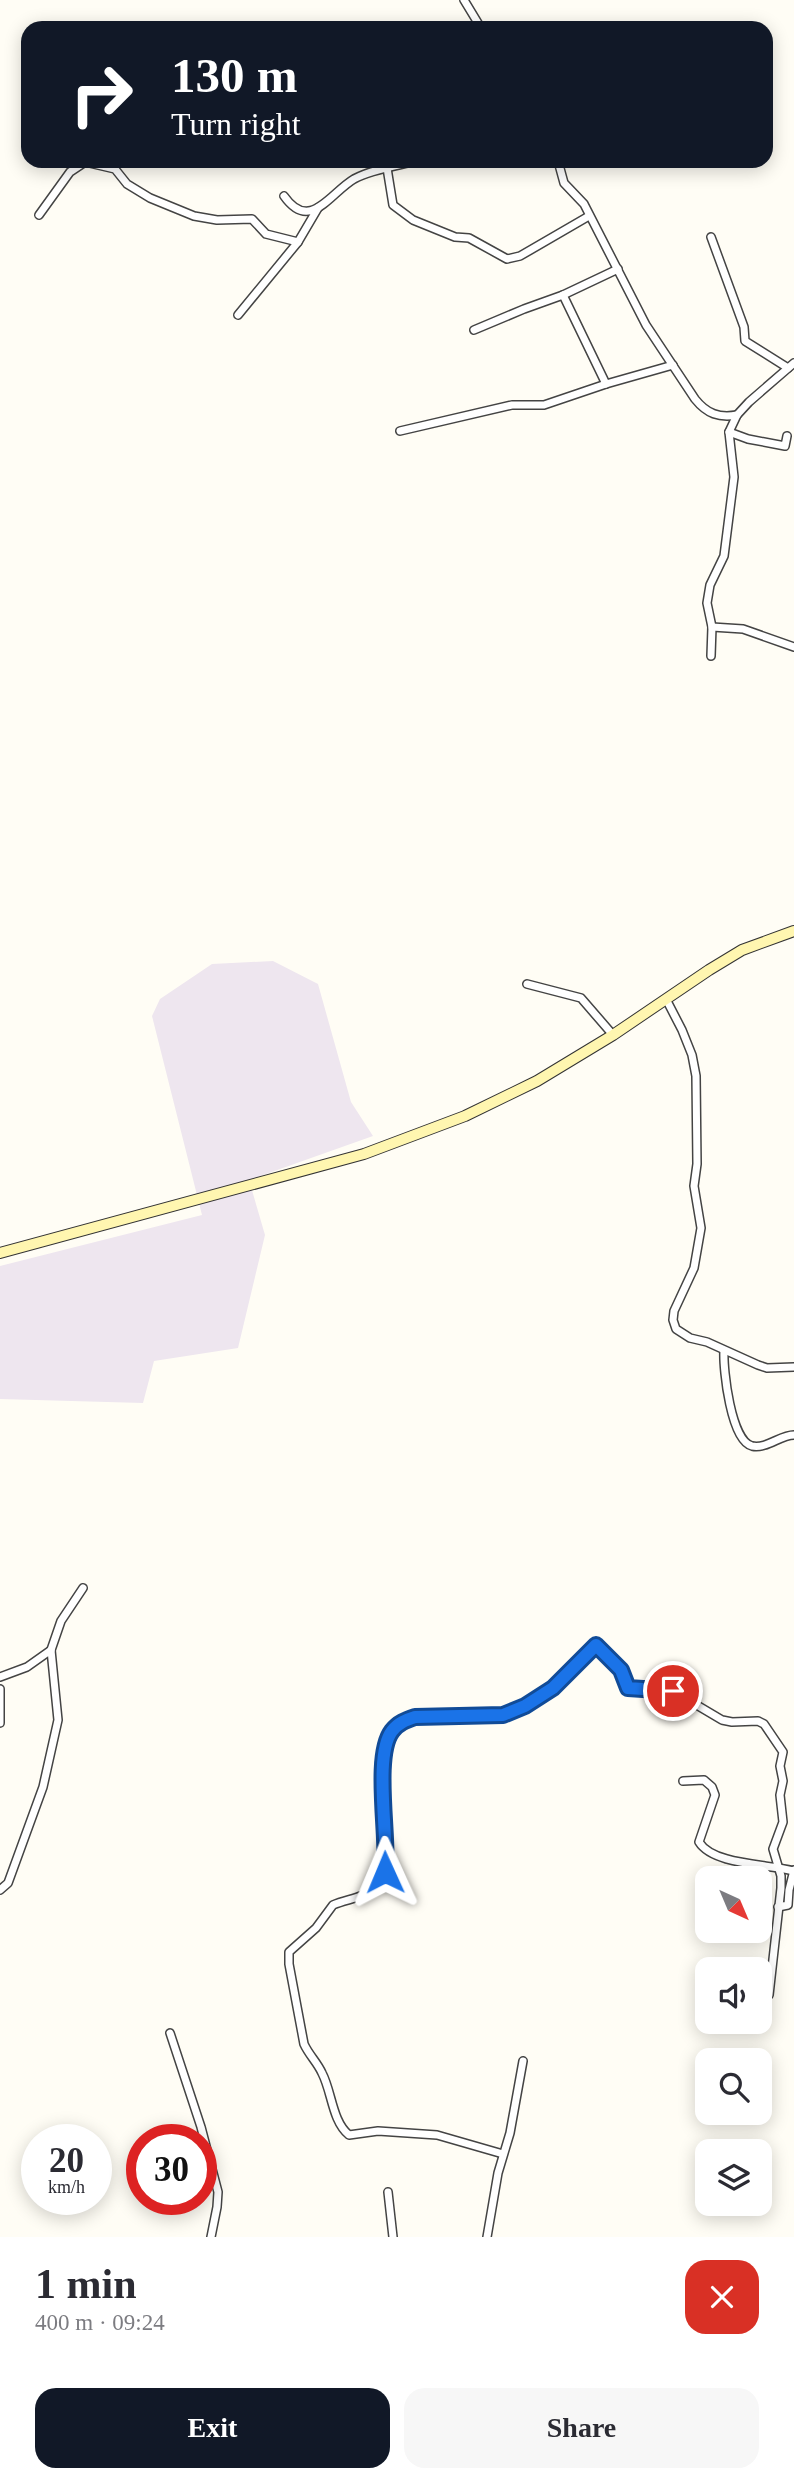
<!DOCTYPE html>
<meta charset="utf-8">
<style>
body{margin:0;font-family:"Times New Roman",serif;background:#f7f7f7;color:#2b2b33;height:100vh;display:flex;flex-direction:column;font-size:26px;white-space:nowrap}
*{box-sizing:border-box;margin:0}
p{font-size:23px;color:#7c7c81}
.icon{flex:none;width:38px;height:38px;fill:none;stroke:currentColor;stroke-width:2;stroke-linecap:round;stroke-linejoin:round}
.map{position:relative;height:2237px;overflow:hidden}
.drawer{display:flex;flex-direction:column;background:#fff;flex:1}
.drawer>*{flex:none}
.top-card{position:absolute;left:21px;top:21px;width:752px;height:147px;border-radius:21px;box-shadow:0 4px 18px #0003;background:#111827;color:#fff;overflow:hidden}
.needle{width:46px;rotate:136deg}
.buttons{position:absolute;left:695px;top:1866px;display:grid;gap:14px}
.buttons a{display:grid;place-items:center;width:77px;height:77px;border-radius:14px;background:#fff;box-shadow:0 4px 18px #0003;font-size:35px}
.speed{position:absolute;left:21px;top:2124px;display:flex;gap:14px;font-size:35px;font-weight:700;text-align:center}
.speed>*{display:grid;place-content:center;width:91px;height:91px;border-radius:50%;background:#fff;box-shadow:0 4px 18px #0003;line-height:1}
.speed small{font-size:18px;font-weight:400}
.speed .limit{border:10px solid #d22;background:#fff;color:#111}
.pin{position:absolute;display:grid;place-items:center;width:60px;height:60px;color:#fff;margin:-30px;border:4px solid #fff;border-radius:50%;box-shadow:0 2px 7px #0007}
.me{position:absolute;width:77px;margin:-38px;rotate:359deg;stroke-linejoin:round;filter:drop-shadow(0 0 5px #0008)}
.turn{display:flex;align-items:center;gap:24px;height:147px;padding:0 35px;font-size:32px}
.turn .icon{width:91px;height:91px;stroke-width:2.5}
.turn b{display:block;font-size:49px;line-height:60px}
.round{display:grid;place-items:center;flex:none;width:74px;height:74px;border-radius:21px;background:#f7f7f7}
.overview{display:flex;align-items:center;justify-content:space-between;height:119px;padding:0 35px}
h1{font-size:42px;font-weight:700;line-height:52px}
.primary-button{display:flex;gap:14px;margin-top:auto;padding:14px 35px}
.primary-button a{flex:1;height:80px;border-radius:21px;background:#111827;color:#fff;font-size:28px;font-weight:700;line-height:80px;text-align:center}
.primary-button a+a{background:#f7f7f7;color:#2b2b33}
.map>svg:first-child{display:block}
.industrial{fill:#eee6ef}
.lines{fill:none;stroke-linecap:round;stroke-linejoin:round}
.minor-casing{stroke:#444;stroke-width:10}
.secondary-casing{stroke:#333;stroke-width:12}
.minor{stroke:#fff;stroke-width:7}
.secondary{stroke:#fff6b0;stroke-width:10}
.route-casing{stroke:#114b97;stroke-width:18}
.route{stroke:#1a73e8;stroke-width:12}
</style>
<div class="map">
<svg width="794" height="2237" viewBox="0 0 794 2237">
<rect width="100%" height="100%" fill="#fffdf5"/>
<polygon class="industrial" points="273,961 318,984 351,1102 373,1136 249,1180 265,1235 238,1348 154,1361 143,1403 0,1399 0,1266 202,1215 152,1016 160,999 212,964"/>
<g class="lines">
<defs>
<g id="minor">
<polyline points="464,0 481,28"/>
<path d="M 558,161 L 564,183 L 584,204 L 646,325 L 695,399 C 707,414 719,418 737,415"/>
<polyline points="387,168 393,205 413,220 455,237 469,238 507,259 520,256 589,216"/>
<path d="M 284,196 C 310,233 330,193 354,179 C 373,169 397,166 417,161"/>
<polyline points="39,215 70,172 85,162 115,169 127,184 150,198 194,216 217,220 252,219 266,234 298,242"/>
<polyline points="711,237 744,327 745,341 788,368"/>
<polyline points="563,295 606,384"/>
<polyline points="238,315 298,242 318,208"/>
<polyline points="474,330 524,309 563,295 618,269"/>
<polyline points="400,431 512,405 544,405 606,384 673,365"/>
<polyline points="729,432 748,439 785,446 787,436"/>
<polyline points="712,627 743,629 794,647"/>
<polyline points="711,656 712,627 707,603 710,585 724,556 734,477 729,432 737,415 749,402 794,363"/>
<polyline points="527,984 581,998 613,1035"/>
<polyline points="666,999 682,1030 692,1055 696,1076 697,1164 694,1186 701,1228 694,1268 674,1311 673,1320 676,1329 690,1338 707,1342 758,1365 767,1368 794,1367"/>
<path d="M 724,1351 C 723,1370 731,1441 752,1446 C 767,1449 780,1435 794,1435"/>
<polyline points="0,1677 27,1667 51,1650"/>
<polyline points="0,1689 0,1723"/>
<path d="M 683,1781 L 704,1780 L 712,1787 L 715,1795 L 699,1842 C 713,1865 768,1864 794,1871"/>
<polyline points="0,1890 8,1883 43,1787 58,1720 51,1650 61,1621 83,1588"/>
<polyline points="778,1907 788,1905 789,1890 794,1870"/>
<polyline points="170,2033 201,2127 218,2192 217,2207 211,2237"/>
<path d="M 503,2154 L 437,2135 L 378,2131 L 349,2135 C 332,2121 332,2092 322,2073 C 317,2062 309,2055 304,2044 L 289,1964 L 289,1952 L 316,1928 L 333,1905 C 349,1898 364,1899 377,1885 C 393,1867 385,1844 383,1822 C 381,1802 380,1747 392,1731 C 399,1723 406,1720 415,1717 L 503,1715 L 525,1706 L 553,1688 L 596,1645 L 621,1670 L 628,1688 L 673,1691 L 722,1720 L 732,1722 L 758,1721 L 764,1724 L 783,1752 L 780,1766 L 783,1781 L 780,1795 L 783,1822 L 773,1849 L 781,1876 L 781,1888 L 769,1995"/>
<polyline points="388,2192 393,2237"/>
<polyline points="487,2237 498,2173 510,2133 523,2061"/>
</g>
<polyline id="secondary" points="0,1253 364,1154 465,1116 537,1081 613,1035 709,970 742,950 794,931"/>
</defs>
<use href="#minor" class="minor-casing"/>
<use href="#secondary" class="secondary-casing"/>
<use href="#minor" class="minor"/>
<use href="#secondary" class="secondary"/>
</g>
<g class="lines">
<defs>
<path id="route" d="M 385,1872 C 389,1839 373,1756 392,1731 C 398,1723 406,1720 415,1717 L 503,1715 L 525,1706 L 553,1688 L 596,1645 L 621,1670 L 628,1688 L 673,1691"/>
</defs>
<use href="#route" class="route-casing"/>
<use href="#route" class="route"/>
</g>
</svg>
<div class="buttons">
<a><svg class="needle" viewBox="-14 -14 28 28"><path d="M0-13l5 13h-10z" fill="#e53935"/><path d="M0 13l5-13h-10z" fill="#7c7c81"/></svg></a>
<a><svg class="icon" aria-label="sound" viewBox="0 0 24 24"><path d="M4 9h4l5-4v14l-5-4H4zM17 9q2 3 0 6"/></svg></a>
<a><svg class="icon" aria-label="search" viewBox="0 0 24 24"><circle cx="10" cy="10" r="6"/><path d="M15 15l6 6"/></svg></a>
<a><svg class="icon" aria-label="layers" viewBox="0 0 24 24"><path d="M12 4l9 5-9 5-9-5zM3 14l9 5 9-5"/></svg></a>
</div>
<div class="speed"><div>20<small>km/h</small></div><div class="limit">30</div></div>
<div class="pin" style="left:673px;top:1691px;background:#d93025"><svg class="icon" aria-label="arrive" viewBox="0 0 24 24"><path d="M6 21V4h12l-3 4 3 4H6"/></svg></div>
<svg class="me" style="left:385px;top:1872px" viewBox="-20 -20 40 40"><path d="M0-17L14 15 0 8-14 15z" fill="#1a73e8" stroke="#fff" stroke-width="4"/></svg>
<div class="top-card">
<div class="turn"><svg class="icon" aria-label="right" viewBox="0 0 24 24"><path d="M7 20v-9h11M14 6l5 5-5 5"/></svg><div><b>130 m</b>Turn right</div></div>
</div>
</div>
<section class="drawer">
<div class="overview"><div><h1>1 min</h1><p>400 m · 09:24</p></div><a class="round" style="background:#d93025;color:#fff"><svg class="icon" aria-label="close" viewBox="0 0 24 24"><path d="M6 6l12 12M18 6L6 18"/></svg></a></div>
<div class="primary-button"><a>Exit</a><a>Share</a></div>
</section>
